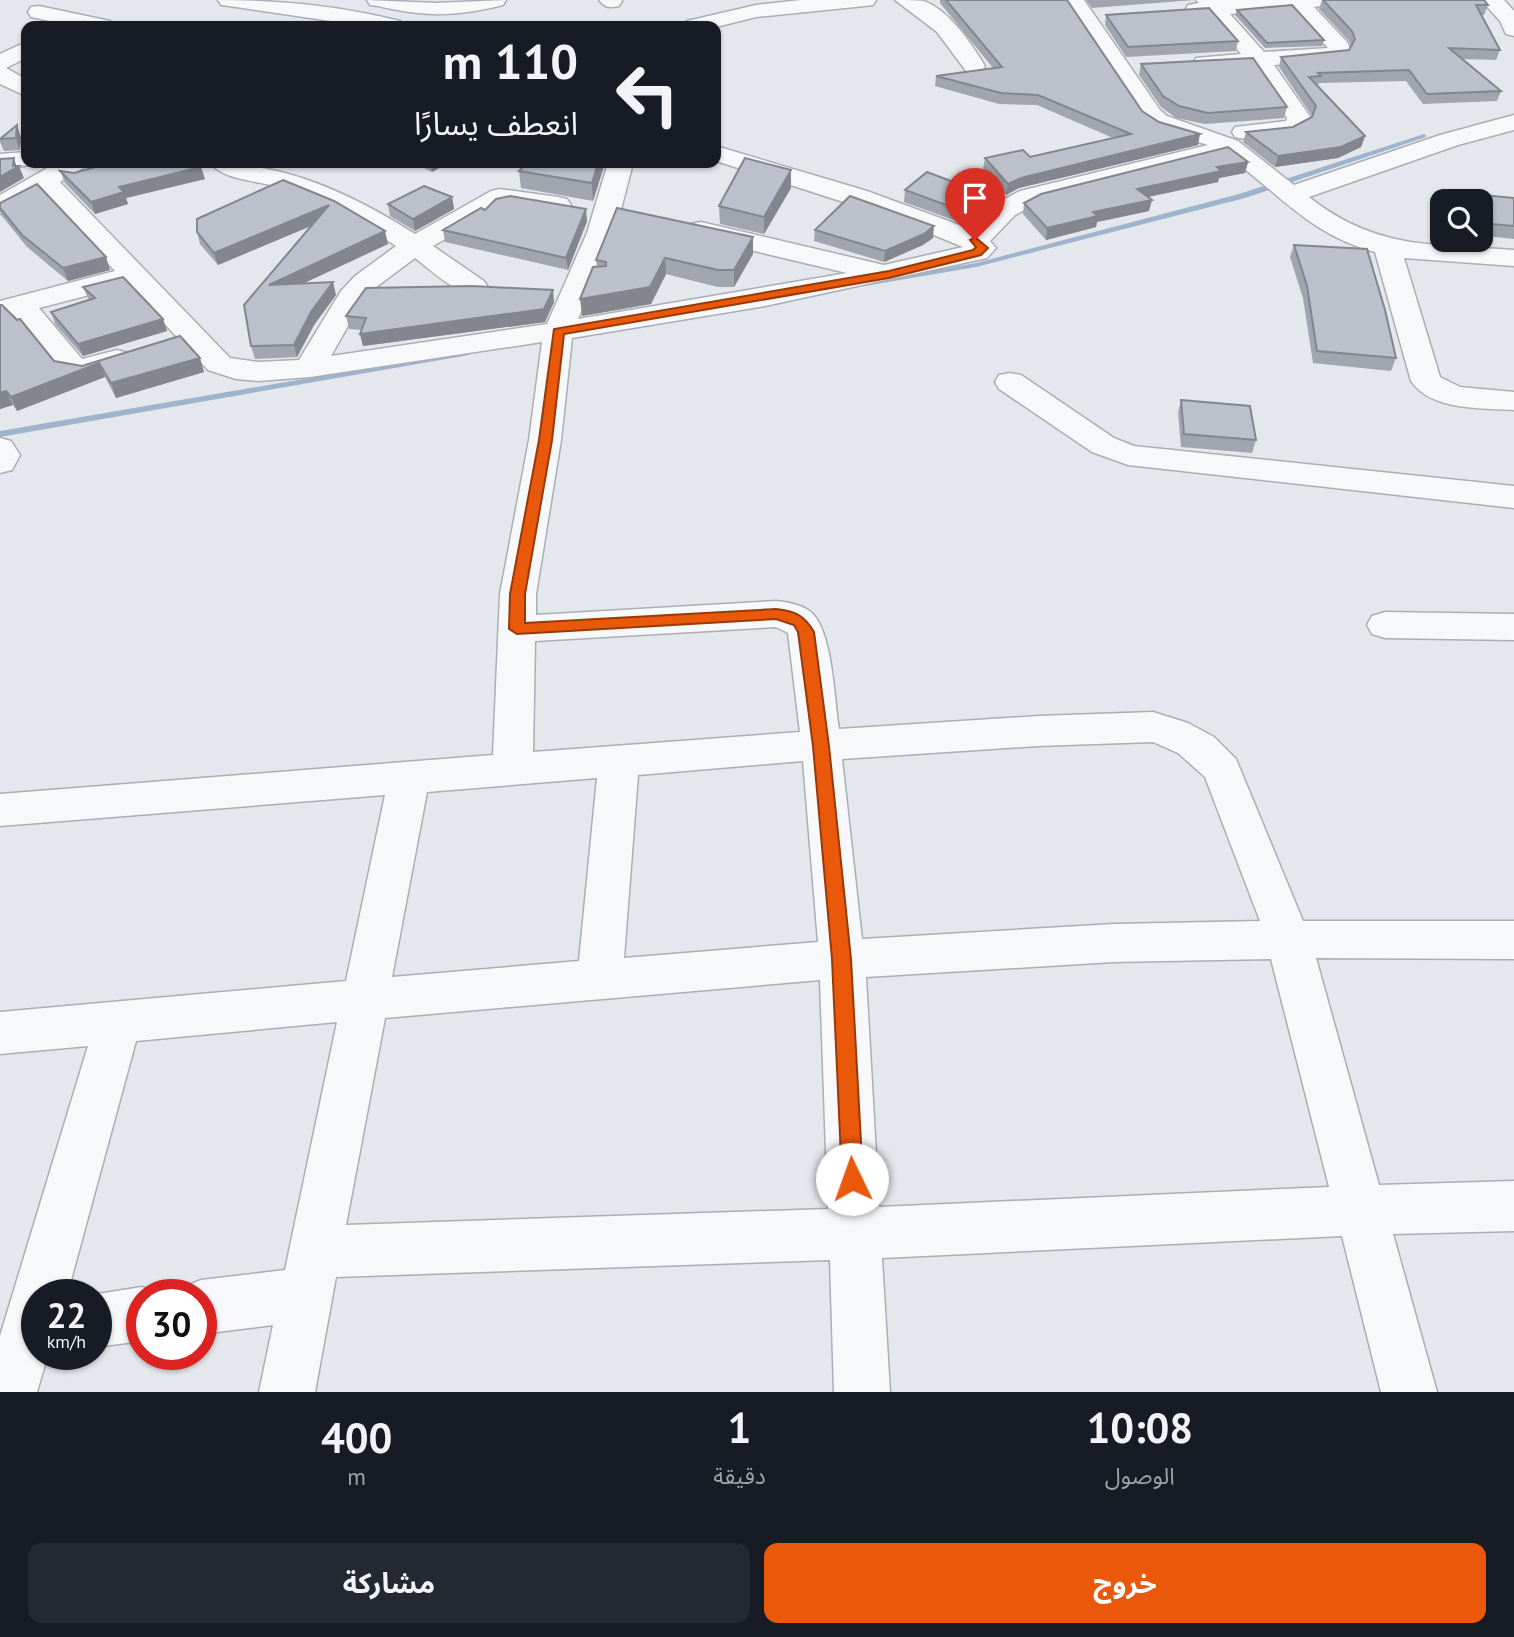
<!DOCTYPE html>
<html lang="ar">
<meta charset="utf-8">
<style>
body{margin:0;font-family:"PT Sans","Noto Sans Arabic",sans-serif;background:#242831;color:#f1f3f6;direction:rtl;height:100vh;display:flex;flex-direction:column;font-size:26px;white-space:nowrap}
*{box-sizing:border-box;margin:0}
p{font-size:23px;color:#9ea1a6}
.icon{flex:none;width:38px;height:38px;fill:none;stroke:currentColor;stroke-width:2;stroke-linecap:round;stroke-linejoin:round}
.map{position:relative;height:1392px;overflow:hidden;direction:ltr}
.drawer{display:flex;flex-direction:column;background:#171b24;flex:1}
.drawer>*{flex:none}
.guide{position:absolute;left:21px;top:21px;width:700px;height:147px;border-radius:14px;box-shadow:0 2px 5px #0004;direction:rtl;background:#171b24;color:#f1f3f6;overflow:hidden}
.controls{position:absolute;left:1430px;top:189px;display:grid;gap:14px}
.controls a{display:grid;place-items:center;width:63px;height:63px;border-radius:14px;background:#171b24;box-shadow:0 2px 5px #0004;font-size:35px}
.speed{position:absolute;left:21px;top:1279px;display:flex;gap:14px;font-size:35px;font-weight:700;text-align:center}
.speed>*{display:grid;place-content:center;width:91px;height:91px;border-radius:50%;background:#171b24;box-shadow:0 2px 5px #0004;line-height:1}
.speed small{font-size:18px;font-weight:400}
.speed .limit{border:10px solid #d22;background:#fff;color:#111}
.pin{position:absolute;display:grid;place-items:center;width:60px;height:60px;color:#fff;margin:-72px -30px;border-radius:50% 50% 50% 0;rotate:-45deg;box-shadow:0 0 7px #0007}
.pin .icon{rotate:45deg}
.me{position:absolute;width:77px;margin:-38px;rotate:357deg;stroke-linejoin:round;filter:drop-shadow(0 0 5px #0008)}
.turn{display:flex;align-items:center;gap:24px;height:147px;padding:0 28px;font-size:32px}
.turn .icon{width:91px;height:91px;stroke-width:2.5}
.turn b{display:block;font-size:49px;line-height:60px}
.eta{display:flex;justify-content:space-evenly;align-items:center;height:119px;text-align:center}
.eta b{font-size:42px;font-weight:700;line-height:49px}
.action{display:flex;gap:14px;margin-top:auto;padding:14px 28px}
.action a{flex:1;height:80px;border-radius:14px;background:#ea580c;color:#fff;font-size:28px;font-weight:700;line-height:80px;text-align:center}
.action a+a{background:#242831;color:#f1f3f6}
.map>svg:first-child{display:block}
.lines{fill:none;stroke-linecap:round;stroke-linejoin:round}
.stream{fill:#9fb4cc;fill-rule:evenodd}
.minor-casing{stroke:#a9aeb7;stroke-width:3}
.minor{fill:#f7f8fa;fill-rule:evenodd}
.wall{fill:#a1a5ae}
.shaded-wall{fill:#83868d}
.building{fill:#bbc0ca;stroke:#83868d;stroke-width:2}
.route{fill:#ea580c;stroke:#983908;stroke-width:2}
</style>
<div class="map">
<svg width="1514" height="1392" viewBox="0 0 1514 1392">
<rect width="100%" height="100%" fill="#e4e7ec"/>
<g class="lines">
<g class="stream">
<polygon points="1424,134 1426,135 1426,137 1245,198 976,267 865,286 861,284 865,282 976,263 1239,194"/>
<polygon points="466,351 469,351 469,355 0,437 0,431"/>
</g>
<defs>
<g id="minor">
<path d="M 218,0 C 280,0 340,6 400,21 L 403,26 L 365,26 L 229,6 L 221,5 Z"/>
<path d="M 367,0 L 436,3 L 506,0 L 503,5 C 456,17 425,17 378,6 L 370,5 Z"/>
<path d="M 599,0 L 621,0 L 622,1 L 619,6 C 610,8 605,8 599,0 Z"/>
<polygon points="801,0 876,0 873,5 865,6 756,17 716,27 684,26 687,21 756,5"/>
<path d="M 895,0 C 904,0 916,0 924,1 C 950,11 971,43 985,66 L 982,71 L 966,71 L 937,32 Z"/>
<path d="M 1062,0 L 1084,0 L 1160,110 L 1167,116 L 1238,141 L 1294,185 L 1440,135 L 1514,115 L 1514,130 L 1458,145 L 1309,197 C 1375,250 1435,244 1514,250 L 1514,266 L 1404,258 L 1440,377 L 1460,387 L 1514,392 L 1514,410 C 1482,408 1431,411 1411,381 L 1375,252 C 1310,235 1278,192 1226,155 L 1038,203 L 1015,215 L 990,241 L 996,248 L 987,258 L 765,306 L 572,338 L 561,440 L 536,594 L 536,615 L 776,601 C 788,602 803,605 812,613 C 833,634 834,699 839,729 L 1038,716 L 1153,712 L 1188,723 L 1214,737 L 1236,759 L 1303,921 L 1514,921 L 1514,959 L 1316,958 L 1379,1185 L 1514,1181 L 1514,1231 L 1393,1234 L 1437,1392 L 1381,1392 L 1342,1236 L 882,1258 L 890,1392 L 834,1392 L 830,1260 L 336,1277 L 315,1392 L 259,1392 L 273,1325 L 201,1334 L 201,1295 L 179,1295 L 182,1288 L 201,1280 L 285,1270 L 337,1022 L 136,1041 L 67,1295 L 37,1295 L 37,1354 L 48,1354 L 37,1392 L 0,1392 L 0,1336 L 88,1046 L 0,1054 L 0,1012 L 346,981 L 385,795 L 0,826 L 0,794 L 493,755 L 500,594 L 529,440 L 542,342 L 310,377 L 258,381 L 236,379 L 208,370 L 128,285 L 39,308 L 82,359 L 117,350 L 128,353 L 132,359 C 119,378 81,378 61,373 L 14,315 L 0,319 L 0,301 L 115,271 L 42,193 L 9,212 L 0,214 L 0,195 L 56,163 L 86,163 L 83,168 L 60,182 L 230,358 L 258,362 L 299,360 L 341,291 L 355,276 L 396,246 C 359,222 319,196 275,186 C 257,181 221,179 211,163 C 286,163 352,194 415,234 L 491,191 L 500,189 L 558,197 L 567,199 L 571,205 L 567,211 L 558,213 L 504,205 L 433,246 L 484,281 L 488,287 L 484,293 C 459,299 434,272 415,258 L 375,288 L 361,303 L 331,356 L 547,324 L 587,233 L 608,163 L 633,163 L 615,233 L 578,319 L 847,273 L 691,236 L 688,230 L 691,224 L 701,222 L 884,265 L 963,247 L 893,218 L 716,161 L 716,146 L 867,191 L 970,229 L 997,203 L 1020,191 L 1208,145 L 1158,130 L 1142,120 ZM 776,627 L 788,633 L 800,732 L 533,752 L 535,641 ZM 1153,742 L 1178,753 L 1205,777 L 1260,921 L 1114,924 L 862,939 L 842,759 L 1038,746 ZM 803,761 L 818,942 L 624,958 L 638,775 ZM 597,778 L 579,961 L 392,977 L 427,792 ZM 1271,959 L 1329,1187 L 879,1207 L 866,977 L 1114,962 ZM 820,980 L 828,1209 L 346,1225 L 385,1018 Z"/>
<path d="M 1196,0 L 1330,0 L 1327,5 L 1314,7 L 1347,42 L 1350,48 L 1344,59 L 1274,65 L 1311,118 L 1306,130 C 1287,138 1255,142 1235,137 L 1232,132 L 1235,127 L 1286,121 L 1287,118 L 1252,67 L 1204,70 L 1196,68 L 1193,63 L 1196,58 L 1241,54 L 1209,15 L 1188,15 L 1185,10 L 1188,5 L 1199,3 ZM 1292,9 L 1328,48 L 1264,52 L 1230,14 Z"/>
<polygon points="1481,0 1504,0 1514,11 1514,36 1506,34 1500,21"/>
<polygon points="39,6 110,21 113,26 74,26 31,17 28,12 31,7"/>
<polygon points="26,42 26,58 6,68 26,79 26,96 0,84 0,54"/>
<polygon points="26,152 26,163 35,164 0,170 0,154"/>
<polygon points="1010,373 1021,375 1114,438 1134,446 1514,486 1514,508 1128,465 1092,452 999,389 995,382 999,375"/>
<polygon points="0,438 11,441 20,455 12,470 0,473"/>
<polygon points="1385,612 1514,614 1514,640 1385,638 1372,634 1367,625 1372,616"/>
<polygon points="142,1287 161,1295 142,1295 142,1341 96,1347 96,1295 91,1295"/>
</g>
</defs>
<use href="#minor" class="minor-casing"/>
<use href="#minor" class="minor"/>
</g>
<g class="wall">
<polygon points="940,0 1067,0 1142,111 1198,145 1019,188 1006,195 983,169 985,158 1030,157 1113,138 1037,105 999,104 935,86 936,76 993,68 940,3"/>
<polygon points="1086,0 1194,0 1092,8"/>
<polygon points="1322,0 1484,0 1488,5 1484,15 1481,15 1500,50 1496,60 1462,59 1501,91 1497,101 1423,104 1406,81 1319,83 1318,86 1365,136 1361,147 1338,158 1275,167 1243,142 1246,132 1293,127 1312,116 1279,67 1281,57 1349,50 1351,46 1349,41 1319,9"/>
<polygon points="1237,10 1324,40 1322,46 1265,48 1235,15"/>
<polygon points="1106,15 1238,41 1236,51 1126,57 1105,25"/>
<polygon points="1141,64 1287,107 1284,118 1205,124 1176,118 1161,107 1139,75"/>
<polygon points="21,137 20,150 4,151 0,142 0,139"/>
<polygon points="1248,162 1245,173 1219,178 1218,182 1148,197 1149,211 1097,222 1096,227 1046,240 1023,214 1024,203"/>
<polygon points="414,163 448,163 432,172"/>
<polygon points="527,163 605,163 593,201 521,188 519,171"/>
<polygon points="60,171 74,173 205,179 126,198 128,204 95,214 65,183"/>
<polygon points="283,180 388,244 302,284 336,295 314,325 297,357 255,359 251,346 311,226 218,265 200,244 197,232"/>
<polygon points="791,188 764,234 720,224 719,206"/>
<polygon points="905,190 978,204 956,221 904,202"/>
<polygon points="1482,195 1514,198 1514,239 1486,236 1480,217 1480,201"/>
<polygon points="452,197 454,209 415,231 390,216 388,204"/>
<polygon points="0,203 110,270 68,281 27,247 2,216 0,212"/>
<polygon points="485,210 587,221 568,270 445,242 443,230"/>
<polygon points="815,230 933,238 923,245 884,262 814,241"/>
<polygon points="753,237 753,254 734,287 718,287 666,274 651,304 582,316 597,267 596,260"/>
<polygon points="1294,245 1396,358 1391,371 1313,363 1303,298 1290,257"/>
<polygon points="83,287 163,319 167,331 83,356 55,324 51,312 89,300"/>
<polygon points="554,302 545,322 363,346 360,334 362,330 349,329 346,316"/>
<polygon points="0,305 54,361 82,366 180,336 204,372 116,398 105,377 17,411 13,405 0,409"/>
<polygon points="1181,400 1256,440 1252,453 1181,447 1178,413"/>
</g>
<g class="shaded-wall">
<polygon points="17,125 21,137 20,150 16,138"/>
<polygon points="1200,134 1198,145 1019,188 1006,195 1008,184 1021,178"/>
<polygon points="1365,136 1361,147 1338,158 1275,167 1278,156"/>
<polygon points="14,158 17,168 19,166 24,178 0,192 0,177 13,166"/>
<polygon points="1248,162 1245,173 1219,178 1218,182 1134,200 1137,189 1217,167"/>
<polygon points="430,163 448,163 432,172"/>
<polygon points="598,163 605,163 593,201 592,183"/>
<polygon points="201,167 205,179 126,198 128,204 95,214 91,202 119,187"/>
<polygon points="791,170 791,188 764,234 764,217"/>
<polygon points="980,192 978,204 956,221 957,209"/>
<polygon points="452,197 454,209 415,231 413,219"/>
<polygon points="1152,200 1149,211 1097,222 1096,227 1046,240 1047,228 1093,212"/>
<polygon points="329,205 332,217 218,265 214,253"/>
<polygon points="586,209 587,221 568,270 566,258"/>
<polygon points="934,226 933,238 923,245 884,262 885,251"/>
<polygon points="385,231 388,244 272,298 269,285"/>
<polygon points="753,237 753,254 734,287 734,270"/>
<polygon points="106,257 110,270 68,281 63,268"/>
<polygon points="665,258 666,274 651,304 582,316 580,299"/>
<polygon points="333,282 336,295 314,325 297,357 294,345 311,312"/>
<polygon points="553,290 554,302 545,322 363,346 360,334"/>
<polygon points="163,319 167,331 83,356 78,344"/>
<polygon points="200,358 204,372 116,398 111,383"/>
<polygon points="99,363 105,377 17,411 11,397"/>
<polygon points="6,391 13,405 0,409 0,393"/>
</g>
<g class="building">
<polygon points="946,0 1067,0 1142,111 1159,122 1200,134 1021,178 1008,184 985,158 1023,150 1030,157 1131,134 1038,95 1001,93 936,76 1002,67"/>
<polygon points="1323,0 1484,0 1488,5 1476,5 1500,50 1449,48 1501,91 1427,94 1409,70 1318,73 1321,76 1309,77 1365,136 1341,147 1278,156 1246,132 1293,127 1312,117 1316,106 1281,57 1349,50 1355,39 1352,31"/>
<polygon points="1292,5 1324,40 1267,43 1237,10"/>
<polygon points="1209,8 1238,41 1128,47 1106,15"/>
<polygon points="1253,58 1287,107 1208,113 1179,106 1163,96 1141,64"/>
<polygon points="17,125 16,138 0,139"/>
<polygon points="1228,147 1248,162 1217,167 1221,171 1137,189 1152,200 1093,212 1098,216 1047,228 1024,203 1041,194"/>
<polygon points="14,158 13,166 19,166 0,177 0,159"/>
<polygon points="745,158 791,170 764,217 719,206"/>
<polygon points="110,163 197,163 201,167 119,187 124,192 91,202 60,171 74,173"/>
<polygon points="527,163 598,163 592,183 519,171"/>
<polygon points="927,172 980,192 957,209 905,190"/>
<polygon points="283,180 334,201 385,231 269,285 333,282 311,312 294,345 251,346 244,305 329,205 214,253 197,232 197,219"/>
<polygon points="37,184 106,257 63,268 22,235 0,208 0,203"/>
<polygon points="424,186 452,197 413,219 388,204"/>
<polygon points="1482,195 1514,198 1514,226 1491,224"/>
<polygon points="510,196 586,209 566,258 443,230 481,208 485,210 496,199"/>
<polygon points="850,196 934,226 924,234 885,251 815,230"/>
<polygon points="617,208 753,237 734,270 718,270 665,258 650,287 580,299 593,267 606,266 606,262 596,260"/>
<polygon points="1294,245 1367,249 1385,310 1396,358 1317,351 1307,286"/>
<polygon points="123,277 163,319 78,344 51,312 95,298 83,287"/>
<polygon points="472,286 553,290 544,309 360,334 366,318 346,316 366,288"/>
<polygon points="0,305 2,305 17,320 20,319 54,361 82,366 180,336 200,358 111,383 99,363 11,397 6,391 0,393"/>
<polygon points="1181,400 1250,406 1256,440 1184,434"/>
</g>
<path class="route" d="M 975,237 L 988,248 L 981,255 L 889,278 L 564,334 L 552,440 L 525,594 L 525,623 L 776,609 C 795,611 804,615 814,632 L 829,746 L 851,959 L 863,1179 L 860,1186 L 852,1189 L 845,1186 L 842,1179 L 832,959 L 813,746 L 798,632 L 794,625 L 776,619 L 517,634 L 509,629 L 510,594 L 539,440 L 554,329 L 889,271 L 973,250 L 976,247 L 970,240 Z"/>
</svg>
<div class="controls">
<a><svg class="icon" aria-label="search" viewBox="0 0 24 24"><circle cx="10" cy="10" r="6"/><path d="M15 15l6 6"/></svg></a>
</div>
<div class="speed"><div>22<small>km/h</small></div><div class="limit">30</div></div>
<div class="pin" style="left:975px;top:240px;background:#d93025"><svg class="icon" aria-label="arrive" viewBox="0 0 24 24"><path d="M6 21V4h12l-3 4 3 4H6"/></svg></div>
<svg class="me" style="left:852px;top:1179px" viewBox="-20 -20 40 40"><circle r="19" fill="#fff"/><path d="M0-13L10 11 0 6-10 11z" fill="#ea580c"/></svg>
<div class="guide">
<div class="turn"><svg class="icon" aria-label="left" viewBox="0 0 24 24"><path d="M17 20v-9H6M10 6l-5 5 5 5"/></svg><div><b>110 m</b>انعطف يسارًا</div></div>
</div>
</div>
<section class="drawer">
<div class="eta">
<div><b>10:08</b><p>الوصول</p></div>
<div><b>1</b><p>دقيقة</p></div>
<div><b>400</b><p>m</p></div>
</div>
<div class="action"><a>خروج</a><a>مشاركة</a></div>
</section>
